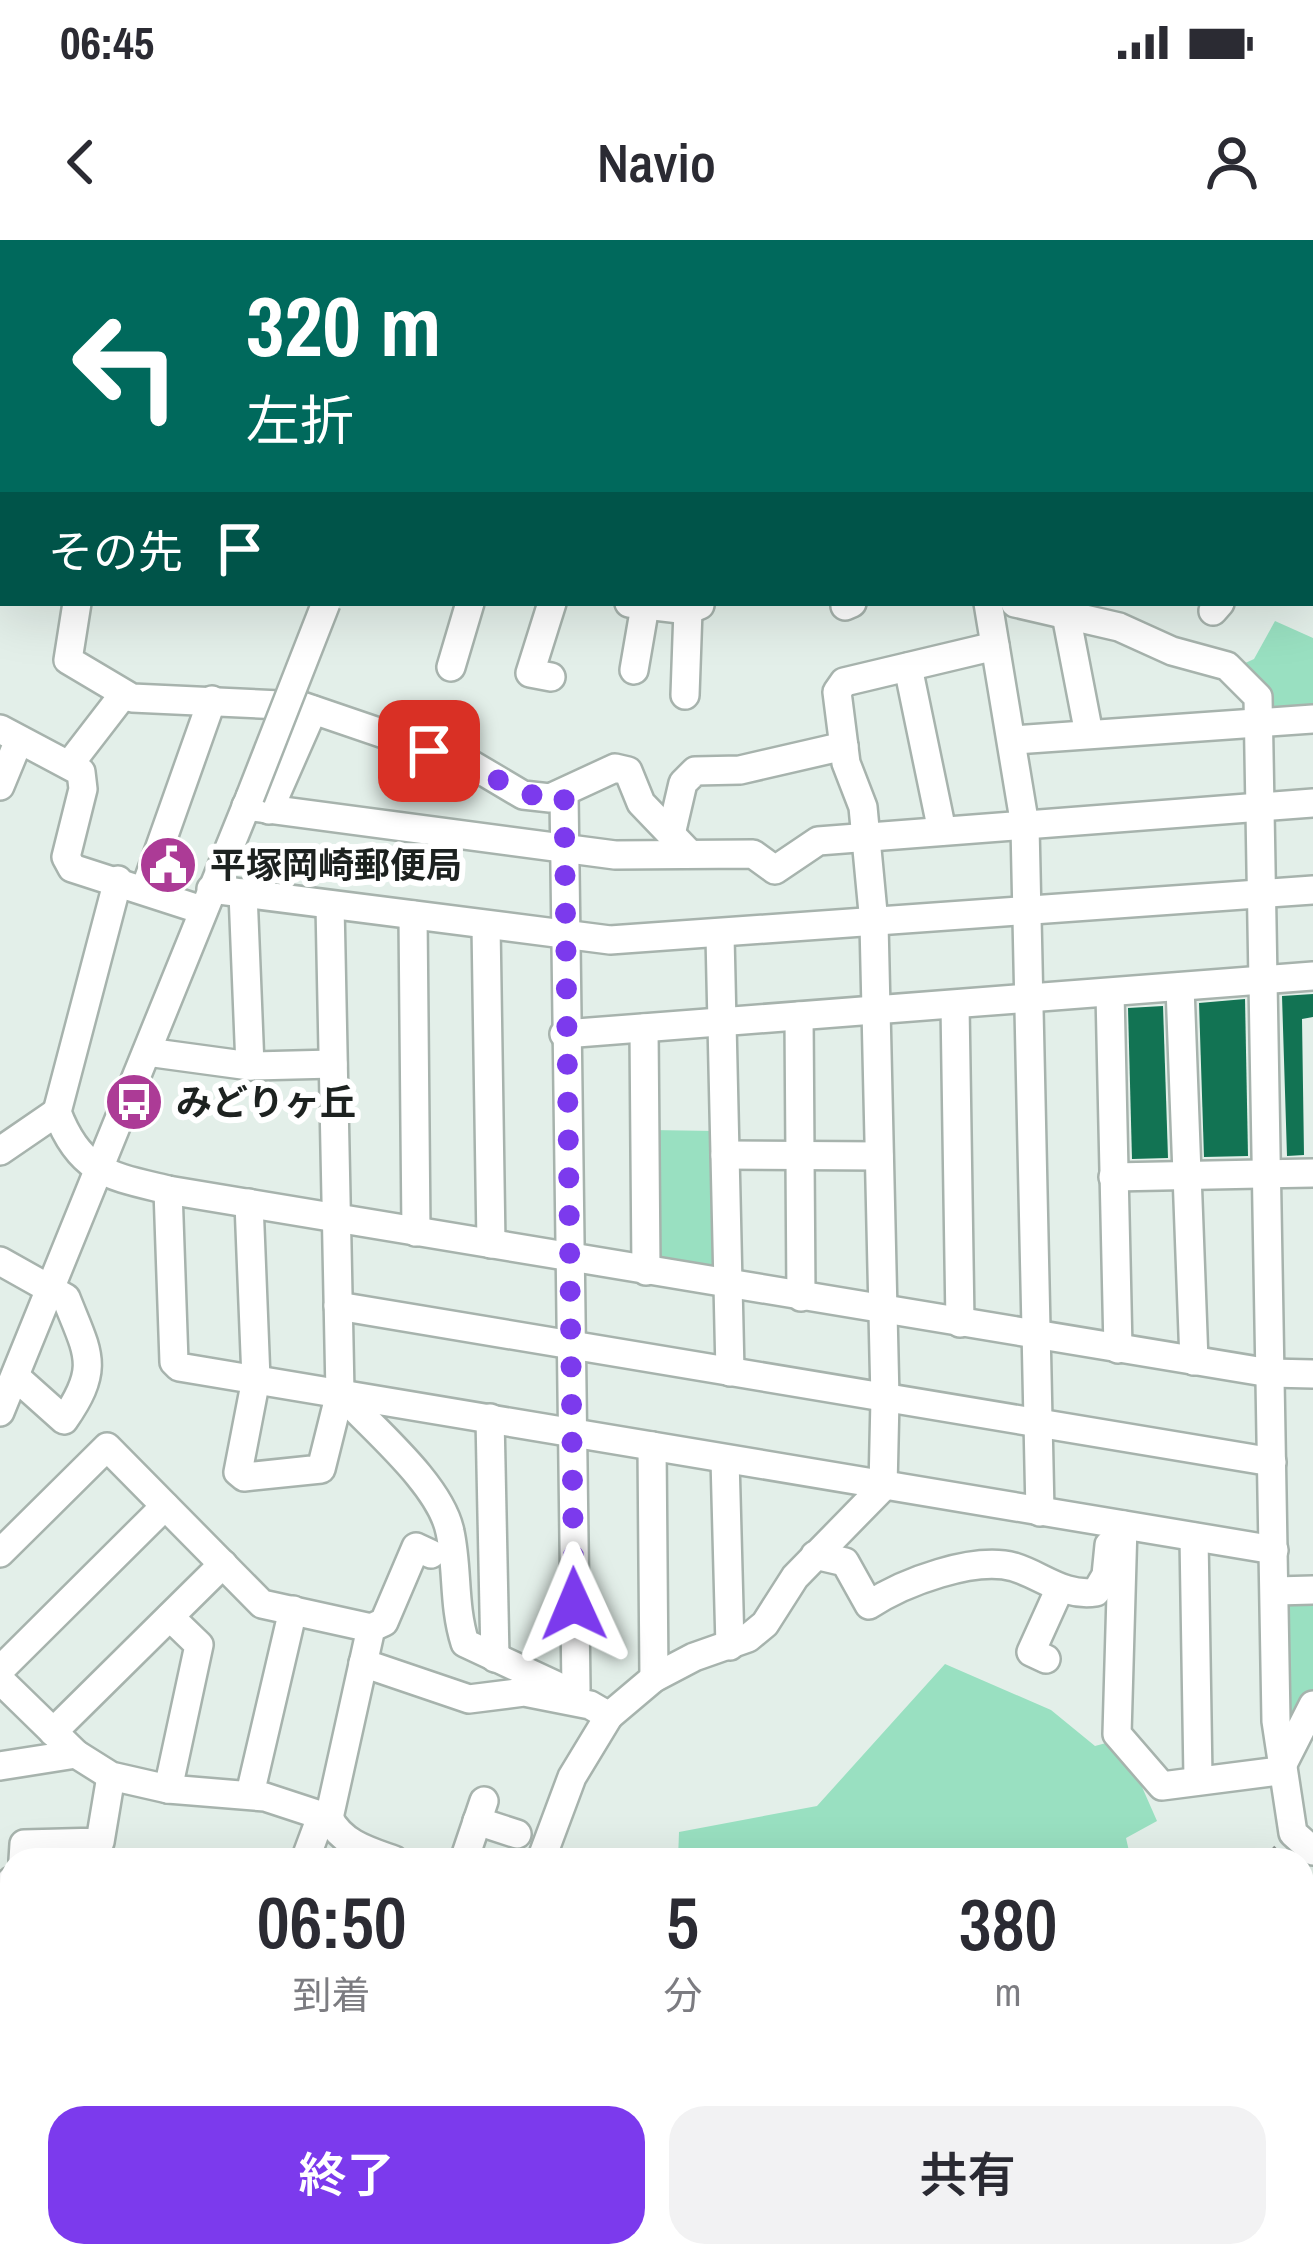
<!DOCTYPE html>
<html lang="ja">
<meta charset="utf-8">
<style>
body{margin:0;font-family:"Archivo Narrow","Noto Sans JP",sans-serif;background:#f2f2f3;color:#2b2b33;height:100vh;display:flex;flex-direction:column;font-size:45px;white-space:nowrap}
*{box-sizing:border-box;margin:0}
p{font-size:39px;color:#7c7c81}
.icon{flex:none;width:66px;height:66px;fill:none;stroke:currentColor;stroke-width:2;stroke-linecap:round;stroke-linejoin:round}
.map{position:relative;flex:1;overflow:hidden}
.side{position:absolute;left:0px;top:1608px;width:1314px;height:420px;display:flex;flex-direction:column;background:#fff;border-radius:36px 36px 0 0;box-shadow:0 12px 48px #0002}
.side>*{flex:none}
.hud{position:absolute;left:0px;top:0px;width:1314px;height:366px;box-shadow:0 12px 48px #0002;background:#00695c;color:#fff;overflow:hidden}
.pin{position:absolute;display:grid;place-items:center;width:102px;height:102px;color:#fff;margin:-51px;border-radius:24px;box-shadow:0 6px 18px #0006}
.me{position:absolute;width:132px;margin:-66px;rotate:359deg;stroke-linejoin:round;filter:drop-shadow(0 0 9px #0008)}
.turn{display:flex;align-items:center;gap:42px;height:252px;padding:0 48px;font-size:54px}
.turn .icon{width:156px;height:156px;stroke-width:2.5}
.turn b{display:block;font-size:84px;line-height:102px}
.then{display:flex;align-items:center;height:114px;padding:0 48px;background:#0003;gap:24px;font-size:45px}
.eta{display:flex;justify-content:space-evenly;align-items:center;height:204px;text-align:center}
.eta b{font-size:72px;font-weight:600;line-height:84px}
.cta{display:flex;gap:24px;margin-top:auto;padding:24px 48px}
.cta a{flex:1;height:138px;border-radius:36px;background:#7c3aed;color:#fff;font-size:48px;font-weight:600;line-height:138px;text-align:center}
.cta a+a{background:#f2f2f3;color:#2b2b33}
.status{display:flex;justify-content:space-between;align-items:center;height:84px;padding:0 60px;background:#fff;direction:ltr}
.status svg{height:33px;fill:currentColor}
header{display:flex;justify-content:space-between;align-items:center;height:156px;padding:0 48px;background:#fff;font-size:54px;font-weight:600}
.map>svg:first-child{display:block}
.green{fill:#99e0c1}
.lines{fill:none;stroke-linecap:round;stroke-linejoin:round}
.stream{stroke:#35ac82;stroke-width:4.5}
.building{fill:#127353}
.minor-casing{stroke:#a7b3ad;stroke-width:32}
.major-casing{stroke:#c9cac9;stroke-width:38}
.path{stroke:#8a938e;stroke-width:3;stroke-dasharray:6 6;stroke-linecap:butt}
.minor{stroke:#fff;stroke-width:27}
.major{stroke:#f8caec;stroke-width:33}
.minor-bridge-casing{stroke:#a7b3ad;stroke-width:32;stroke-linecap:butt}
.minor-bridge{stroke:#fff;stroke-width:27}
.route{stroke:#7c3aed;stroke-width:21;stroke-dasharray:0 37.8}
.labels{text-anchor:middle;stroke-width:12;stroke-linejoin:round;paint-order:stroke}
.poi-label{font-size:36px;font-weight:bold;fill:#1d2220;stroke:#fff;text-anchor:start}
</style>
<div class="status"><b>06:45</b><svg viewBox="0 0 49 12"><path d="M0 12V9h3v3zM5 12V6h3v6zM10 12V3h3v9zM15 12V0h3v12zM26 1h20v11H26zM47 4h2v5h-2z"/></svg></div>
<header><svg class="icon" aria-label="back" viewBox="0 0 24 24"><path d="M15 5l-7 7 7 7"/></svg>Navio<svg class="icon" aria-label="person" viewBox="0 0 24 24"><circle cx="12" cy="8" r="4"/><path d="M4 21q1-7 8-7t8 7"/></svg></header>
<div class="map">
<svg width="1313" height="2028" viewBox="0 0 1313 2028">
<rect width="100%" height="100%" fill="#e3efe9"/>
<g class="green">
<polygon points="1275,381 1313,398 1313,471 1265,475 1241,425 1254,419"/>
<polygon points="650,890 716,891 718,1035 659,1027"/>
<polygon points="1290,1355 1313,1355 1313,1460 1297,1486 1284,1478 1284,1367"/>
<polygon points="945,1424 1051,1470 1095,1506 1106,1503 1135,1531 1157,1581 1126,1598 1131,1620 678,1620 679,1592 817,1566"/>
<polygon points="1308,1869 1313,1991 1302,2007 1302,1870"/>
<polygon points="1158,2016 1296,2016 1289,2028 1161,2028"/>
</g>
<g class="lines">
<polyline class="stream" points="1268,2016 1268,2028"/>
</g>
<g class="building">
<polygon points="1313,754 1313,777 1302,779 1304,915 1287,916 1282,756"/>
<polygon points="1245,759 1248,916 1204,917 1199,763"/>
<polygon points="1163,766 1168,918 1132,919 1128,768"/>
</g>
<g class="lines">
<defs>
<g id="minor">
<polyline points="787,0 794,3"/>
<polyline points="863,0 869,3"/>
<polyline points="12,3 13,0"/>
<polyline points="0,51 3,39"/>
<polyline points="0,150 3,152"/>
<polyline points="0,232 3,233"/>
<polyline points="0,306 3,307"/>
<polyline points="77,363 68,420 132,458 302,466 469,523 523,555 550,558 615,528 628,531 641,563 689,613"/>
<polyline points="629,363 688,370 700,365"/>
<polyline points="988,363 1025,586 1040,1272"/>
<polyline points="1015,363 1119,387 1172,411 1227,426 1258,457 1276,1481 1293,1593 1313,1611"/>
<polyline points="845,366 852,363"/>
<polyline points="1213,371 1220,363"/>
<polyline points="1066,375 1089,494"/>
<polyline points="451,427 470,363"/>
<polyline points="908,427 942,591"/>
<polyline points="634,430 645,366"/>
<polyline points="551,437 530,433 552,363"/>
<polyline points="685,455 688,370"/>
<polyline points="0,489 81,532 83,549 66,617 72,628 202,670"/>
<polyline points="1014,500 1313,479"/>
<polyline points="69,525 123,455"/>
<polyline points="0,546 19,500"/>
<polyline points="564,554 576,1449"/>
<polyline points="246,566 615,615 753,614 775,630 818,601 1313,563"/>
<polyline points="269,570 313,470"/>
<polyline points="672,590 683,543 695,531 740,530 844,506"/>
<path d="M 118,640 L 57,872 C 80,933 110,936 168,950 L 1270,1133 L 1313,1134"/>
<polyline points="145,649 212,460"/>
<polyline points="211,649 610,700 1313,650"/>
<polyline points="243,653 250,826"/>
<polyline points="413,675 416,992"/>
<polyline points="486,685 491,1004"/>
<polyline points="720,696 730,1132"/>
<polyline points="1180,747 1194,1121"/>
<polyline points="1110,753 1118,1109"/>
<polyline points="955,765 960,1083"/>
<polyline points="799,776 801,1057"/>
<polyline points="644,788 646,1031"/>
<polyline points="564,794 1313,736"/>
<polyline points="147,812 250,826 333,824"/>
<polyline points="0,911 57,872"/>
<polyline points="725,915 879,916"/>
<polyline points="1113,937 1313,933"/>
<polyline points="168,950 174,1122 179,1127 1274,1310"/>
<polyline points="249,963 256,1139 238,1232 244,1237 321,1229 340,1153 330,665"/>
<path d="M 0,1021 L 66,1058 C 88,1114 101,1127 64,1180 L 17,1138"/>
<polyline points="338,1066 1272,1222"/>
<path d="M 340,1153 C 373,1189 441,1245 450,1292 C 458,1329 453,1365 465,1403 L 555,1445"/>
<polyline points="0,1172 250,557"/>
<polyline points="490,1178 495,1418"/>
<polyline points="652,1206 654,1438"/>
<polyline points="725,1219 730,1406"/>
<polyline points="1123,1285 1117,1494 1162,1546 1279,1531"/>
<polyline points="1194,1297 1198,1538"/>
<polyline points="0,1313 107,1207 262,1364 371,1388"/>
<path d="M 815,1315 L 845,1322 L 869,1365 C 904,1342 974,1316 1014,1327 C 1043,1336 1064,1357 1096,1352 L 1106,1335 L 1109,1305"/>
<polyline points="1276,1351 1313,1350"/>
<polyline points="1046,1419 1031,1412 1060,1348"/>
<polyline points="363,1423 469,1459 524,1452 590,1465 609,1476 654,1438 694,1417 748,1398 765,1384 795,1337 883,1247 885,1159 874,683 863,567 846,523 837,452 844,442 995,406"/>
<polyline points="0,1430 165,1266"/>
<path d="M 0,1440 L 76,1514 L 111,1536 L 168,1549 L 265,1557 L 329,1578 C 342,1604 369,1611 394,1620"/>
<polyline points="53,1492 223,1324"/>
<polyline points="0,1526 76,1514"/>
<polyline points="1281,1528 1313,1465"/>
<polyline points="168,1549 199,1405 170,1377"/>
<polyline points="250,1554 293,1370"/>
<polyline points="329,1578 371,1388 384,1382 416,1307 431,1314"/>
<polyline points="477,1581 517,1594"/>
<polyline points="23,1620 24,1604 100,1602 111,1536"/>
<polyline points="305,1620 321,1577"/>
<polyline points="464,1620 484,1561"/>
<polyline points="541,1620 572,1537 609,1476"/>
<polyline points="11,1641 12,1641"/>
<polyline points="5,1681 12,1672"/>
<polyline points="0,1843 12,1849"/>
<polyline points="281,2016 281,2028"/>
<polyline points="67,2028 71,2016"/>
<polyline points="353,2028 364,2016"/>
</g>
<g id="major">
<polyline points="242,0 251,3"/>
<polyline points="1311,268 1313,269"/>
</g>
</defs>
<use href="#minor" class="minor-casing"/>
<use href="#major" class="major-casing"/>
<g class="path">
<polyline points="1125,3 1126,0"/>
<polyline points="1263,1620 1277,1605"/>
<polyline points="0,1916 12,1893"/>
<polyline points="693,2028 694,2016"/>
<polyline points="993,2028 994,2016"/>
</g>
<use href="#minor" class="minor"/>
<use href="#major" class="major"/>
<defs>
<polyline id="minor-bridge" points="250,557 326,363"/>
</defs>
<use href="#minor-bridge" class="minor-bridge-casing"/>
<use href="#minor-bridge" class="minor-bridge"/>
</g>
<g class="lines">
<polyline class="route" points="429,511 469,523 524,555 564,554 574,1364"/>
</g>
<defs>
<symbol id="civic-disc" viewBox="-11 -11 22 22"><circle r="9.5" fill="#ac3b96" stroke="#fff"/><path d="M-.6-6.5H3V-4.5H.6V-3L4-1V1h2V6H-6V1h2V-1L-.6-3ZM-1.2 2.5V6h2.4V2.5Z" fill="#fff"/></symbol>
<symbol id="bus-disc" viewBox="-11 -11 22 22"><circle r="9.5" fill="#ac3b96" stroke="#fff"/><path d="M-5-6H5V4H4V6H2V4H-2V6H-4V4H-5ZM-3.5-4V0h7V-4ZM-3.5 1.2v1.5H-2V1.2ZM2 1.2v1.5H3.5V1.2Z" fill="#fff"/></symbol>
</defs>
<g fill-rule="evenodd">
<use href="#civic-disc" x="135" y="592" width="66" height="66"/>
<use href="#bus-disc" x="101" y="829" width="66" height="66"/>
</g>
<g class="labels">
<g class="poi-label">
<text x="210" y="638">平塚岡崎郵便局</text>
<text x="176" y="875">みどりヶ丘</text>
</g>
</g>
</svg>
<div class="pin" style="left:429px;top:511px;background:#d93025"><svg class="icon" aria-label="arrive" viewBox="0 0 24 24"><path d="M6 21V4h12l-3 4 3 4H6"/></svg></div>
<svg class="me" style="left:574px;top:1364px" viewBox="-20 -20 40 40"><path d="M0-17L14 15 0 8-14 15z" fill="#7c3aed" stroke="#fff" stroke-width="4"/></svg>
<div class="hud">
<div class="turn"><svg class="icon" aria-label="left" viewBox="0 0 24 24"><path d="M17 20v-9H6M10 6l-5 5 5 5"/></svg><div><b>320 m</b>左折</div></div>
<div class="then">その先<svg class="icon" aria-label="arrive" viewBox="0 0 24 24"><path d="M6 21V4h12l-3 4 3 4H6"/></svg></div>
</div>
<section class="side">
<div class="eta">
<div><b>06:50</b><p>到着</p></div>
<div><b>5</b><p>分</p></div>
<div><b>380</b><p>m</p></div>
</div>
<div class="cta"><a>終了</a><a>共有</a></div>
</section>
</div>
